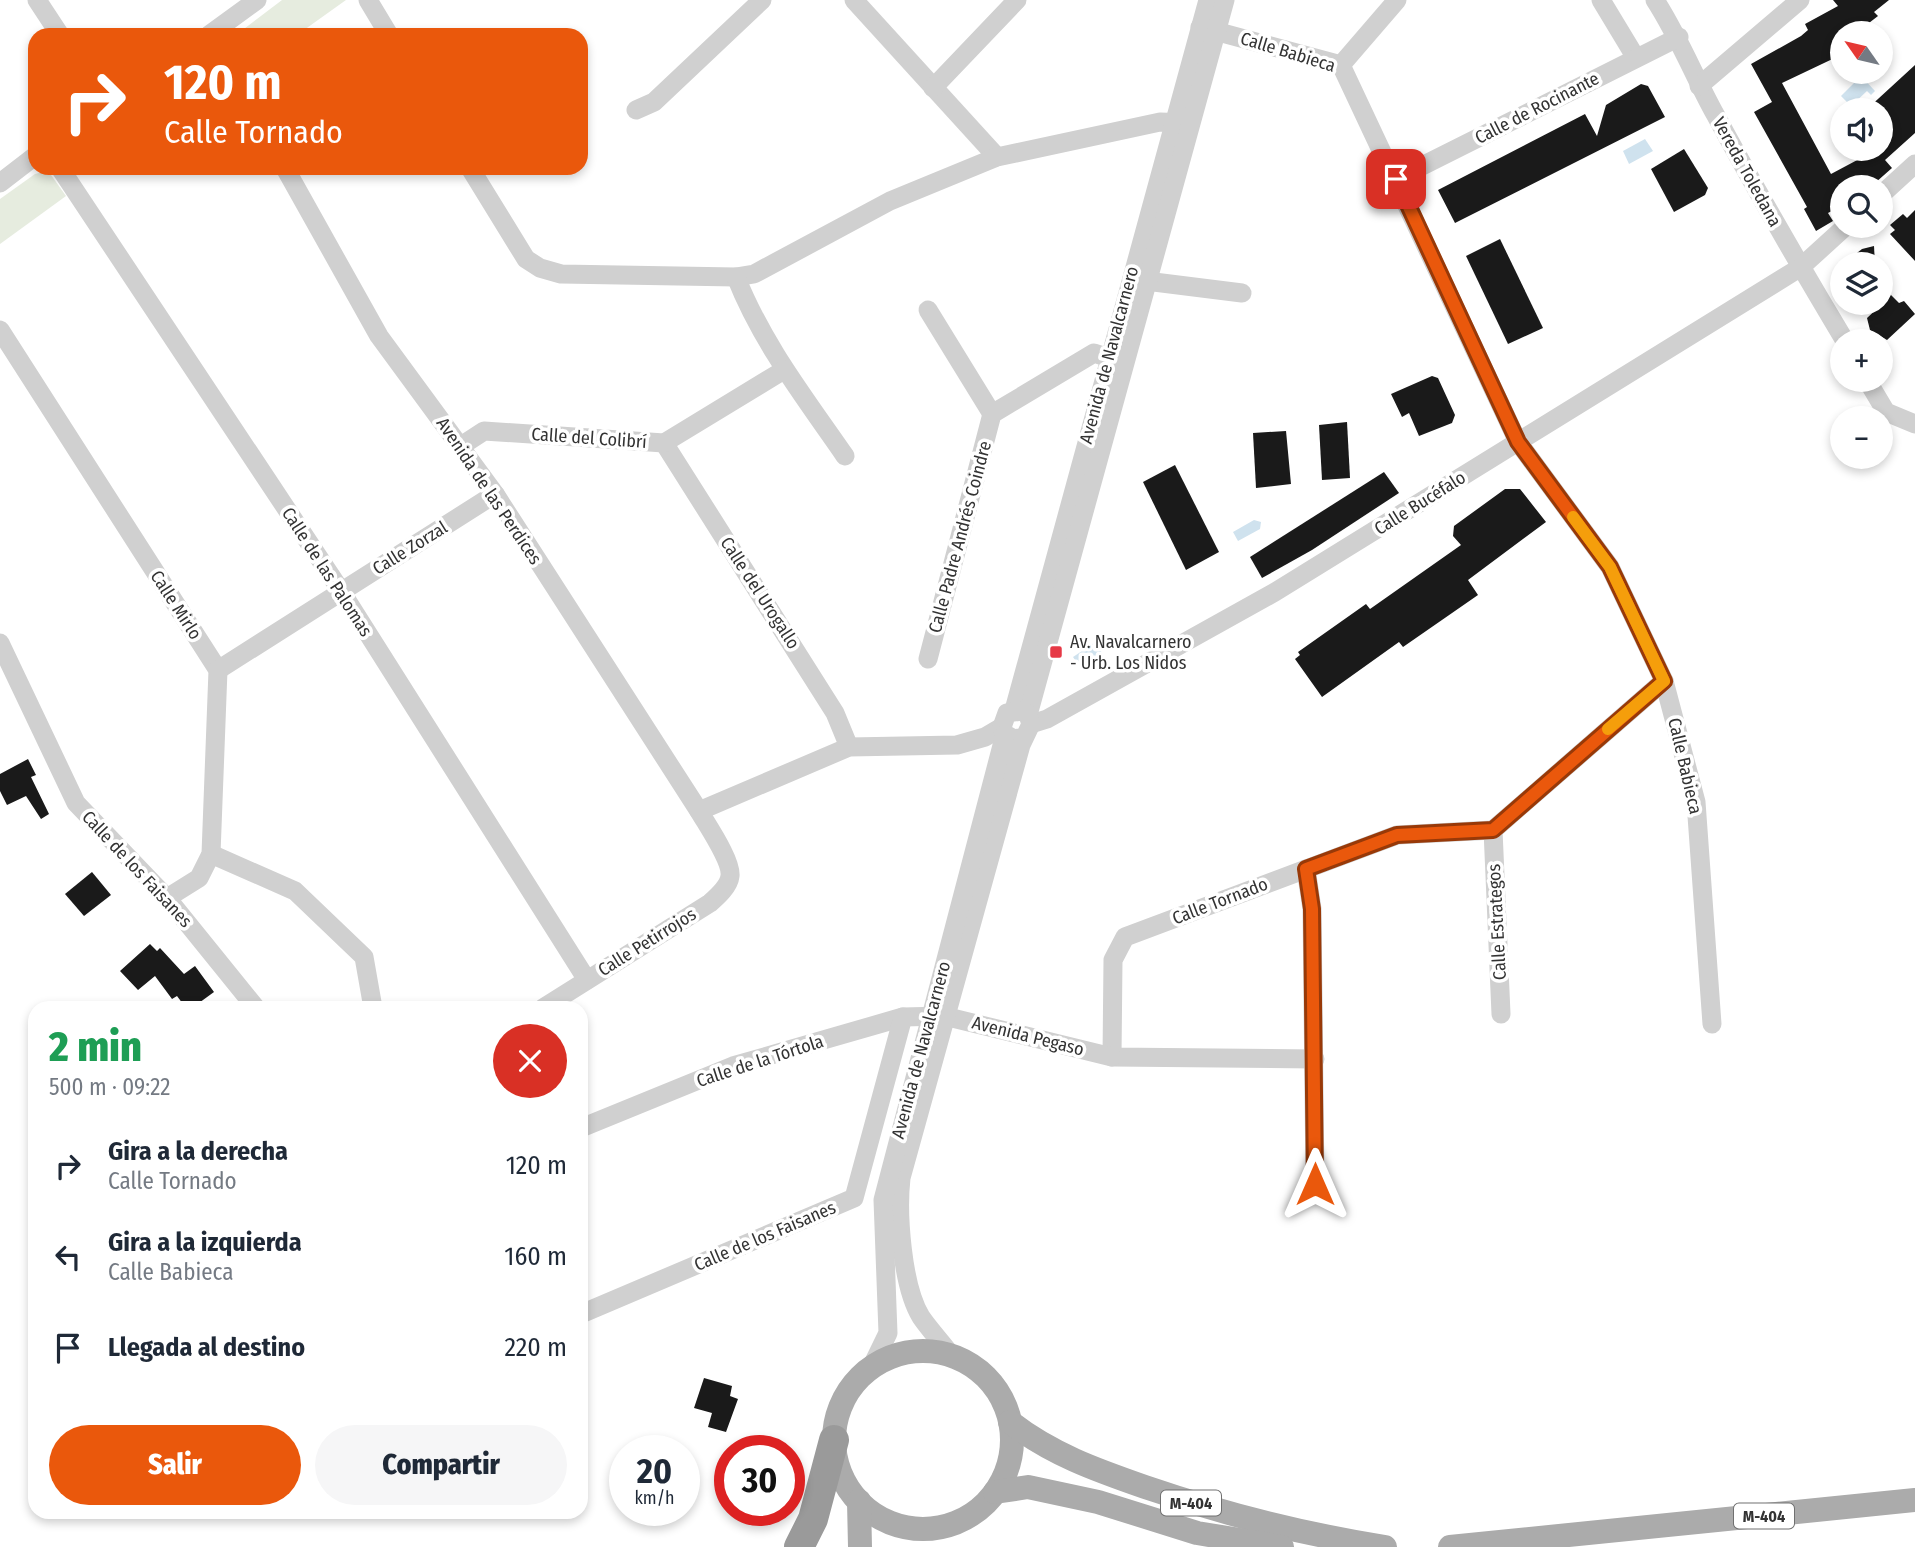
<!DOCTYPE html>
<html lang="es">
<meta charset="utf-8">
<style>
body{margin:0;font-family:"Fira Sans Condensed",sans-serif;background:#f6f6f7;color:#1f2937;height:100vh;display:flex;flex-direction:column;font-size:26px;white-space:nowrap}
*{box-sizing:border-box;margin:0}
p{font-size:23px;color:#747a83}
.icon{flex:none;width:38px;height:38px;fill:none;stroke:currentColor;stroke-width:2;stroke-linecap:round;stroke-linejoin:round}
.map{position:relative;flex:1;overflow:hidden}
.drawer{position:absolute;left:28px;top:1001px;width:560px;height:518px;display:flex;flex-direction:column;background:#fff;border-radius:21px;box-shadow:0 4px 10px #0003}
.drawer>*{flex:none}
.hud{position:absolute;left:28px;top:28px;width:560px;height:147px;border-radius:21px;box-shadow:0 4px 10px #0003;background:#ea580c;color:#fff;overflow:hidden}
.needle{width:46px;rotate:304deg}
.buttons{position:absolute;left:1830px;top:21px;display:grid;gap:14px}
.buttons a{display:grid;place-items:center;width:63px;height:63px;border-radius:50%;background:#fff;box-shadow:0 4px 10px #0003;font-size:35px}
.speed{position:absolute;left:609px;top:1435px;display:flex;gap:14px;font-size:35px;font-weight:700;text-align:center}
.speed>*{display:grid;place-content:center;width:91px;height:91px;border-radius:50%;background:#fff;box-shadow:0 4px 10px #0003;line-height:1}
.speed small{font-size:18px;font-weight:400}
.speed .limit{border:10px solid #d22;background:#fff;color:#111}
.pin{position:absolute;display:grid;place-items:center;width:60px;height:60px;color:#fff;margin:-30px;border-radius:14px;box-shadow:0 4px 10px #0006}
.me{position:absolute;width:77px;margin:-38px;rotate:0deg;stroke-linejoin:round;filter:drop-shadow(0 0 5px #0008)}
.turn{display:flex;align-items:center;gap:24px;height:147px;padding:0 21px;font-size:32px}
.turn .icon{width:91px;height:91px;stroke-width:2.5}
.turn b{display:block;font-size:49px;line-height:60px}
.round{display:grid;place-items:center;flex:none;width:74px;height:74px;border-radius:37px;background:#f6f6f7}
.overview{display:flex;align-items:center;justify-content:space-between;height:119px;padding:0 21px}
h1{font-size:42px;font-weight:800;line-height:52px;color:#1e9e55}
.primary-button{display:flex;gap:14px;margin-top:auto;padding:14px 21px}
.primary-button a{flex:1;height:80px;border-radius:42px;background:#ea580c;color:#fff;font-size:28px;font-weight:800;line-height:80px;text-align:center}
.primary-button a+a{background:#f6f6f7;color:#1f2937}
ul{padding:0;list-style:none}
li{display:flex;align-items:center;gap:21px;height:91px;padding:0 21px}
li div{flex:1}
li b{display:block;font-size:26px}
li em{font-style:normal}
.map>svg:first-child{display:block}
.green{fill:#e6ecdf}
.water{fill:#cfe2ee}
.building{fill:#1a1a1a}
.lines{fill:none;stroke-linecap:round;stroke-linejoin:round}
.minor{stroke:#d0d0d0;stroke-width:19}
.major{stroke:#ababab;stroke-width:24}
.highway{stroke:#9a9a9a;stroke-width:30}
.route-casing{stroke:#983908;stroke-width:18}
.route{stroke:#ea580c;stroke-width:12}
.slow{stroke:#f59e0b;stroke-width:12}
.poi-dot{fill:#e63946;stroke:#fff;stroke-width:2.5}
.labels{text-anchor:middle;stroke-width:7;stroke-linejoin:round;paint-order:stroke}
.shield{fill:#fff;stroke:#707070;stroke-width:2}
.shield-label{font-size:16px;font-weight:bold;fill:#333}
.street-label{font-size:18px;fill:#333;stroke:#fff}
.poi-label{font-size:18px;fill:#333;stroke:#fff;text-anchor:start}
</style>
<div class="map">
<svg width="1915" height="1547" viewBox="0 0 1915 1547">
<rect width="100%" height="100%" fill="#fff"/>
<g class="green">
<polygon points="282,0 346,0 297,35 236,35"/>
<polygon points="43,172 51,175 66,196 0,244 0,199 35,174"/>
</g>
<g class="water">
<polygon points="1861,76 1875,91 1871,95 1867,91 1851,106 1841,96"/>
<polygon points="1645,139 1653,151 1629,164 1623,151"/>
<polygon points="1254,520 1261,522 1260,529 1238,541 1233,532"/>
<polygon points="1094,643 1102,647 1101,653 1080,667 1073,657"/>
</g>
<g class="building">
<polygon points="1833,0 1889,0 1874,12 1878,16 1856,33 1843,33 1843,54 1782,83 1831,174 1861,158 1855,149 1881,149 1881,110 1866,110 1915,65 1915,133 1885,160 1892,168 1875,183 1865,187 1843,187 1843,205 1828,213 1833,221 1816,231 1804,209 1807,207 1754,112 1772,102 1751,64 1801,36 1808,30 1805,24 1838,6"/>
<polygon points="1641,84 1648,86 1665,117 1455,223 1438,190 1585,114 1597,136 1606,105"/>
<polygon points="1684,149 1708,188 1705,195 1674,212 1651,169"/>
<polygon points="1915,210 1915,261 1890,234 1895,230 1890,225 1903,214 1907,218"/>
<polygon points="1500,239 1543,328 1508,344 1466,256"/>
<polygon points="1874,246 1875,264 1843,264 1862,249"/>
<polygon points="1881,285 1899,303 1904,301 1915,314 1887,340 1870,330 1867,318 1881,305"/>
<polygon points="1432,376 1438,378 1455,415 1452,423 1419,436 1409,413 1402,417 1391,394"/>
<polygon points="1347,422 1350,478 1322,480 1319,425"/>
<polygon points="1286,431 1291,484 1256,488 1253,433"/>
<polygon points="1175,465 1219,552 1186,570 1143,482"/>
<polygon points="1384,472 1399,493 1312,550 1262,578 1250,557"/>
<polygon points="1505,489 1520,489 1546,522 1468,580 1478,595 1403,647 1399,642 1322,697 1295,659 1300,655 1298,652 1366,604 1370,609 1461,545 1453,536 1454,526"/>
<polygon points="28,759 36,775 31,777 49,814 41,819 26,796 7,805 0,791 0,774"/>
<polygon points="92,872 111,895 84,916 65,894"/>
<polygon points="150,944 157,951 160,948 184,974 195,966 214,992 192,1008 186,1008 177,996 172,999 155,976 138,990 120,971"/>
<polygon points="704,1378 732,1386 730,1396 738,1399 726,1432 708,1427 712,1413 694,1408"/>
</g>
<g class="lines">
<g class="minor">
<polyline points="37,0 60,35"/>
<polyline points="368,0 389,35"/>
<polyline points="854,0 997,157"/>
<polyline points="1601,0 1636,58"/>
<path d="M 1655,0 C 1679,37 1694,76 1715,114 C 1756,190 1800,266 1845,341"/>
<polyline points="1200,27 1341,65 1518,442 1610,567 1664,681 1696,802 1712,1024"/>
<polyline points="209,35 257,0"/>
<polyline points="1341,65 1397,0"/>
<polyline points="1699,86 1800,0"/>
<polyline points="933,88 1017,0"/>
<polyline points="636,110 654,102 762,0"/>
<polyline points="60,168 341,591 587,980"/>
<path d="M 285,168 L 379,336 L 495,494 L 699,811 C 707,825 732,861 730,876 C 729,886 718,896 710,903 L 543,1008"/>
<polyline points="470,168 526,259 540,268 561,274 736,277 754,274 890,201 997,157 1160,122 1189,123"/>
<polyline points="1396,179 1679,37"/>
<polyline points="0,183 35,156"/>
<polyline points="1881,195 1915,164"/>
<path d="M 736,277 C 762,343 805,398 845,456"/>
<polyline points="1146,281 1242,293"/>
<polyline points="928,310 992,414"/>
<polyline points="0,330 218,670 211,854 199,878 167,898"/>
<polyline points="1867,380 1886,412 1915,424"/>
<polyline points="664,443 835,713 849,747"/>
<polyline points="461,446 484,431 664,443 784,370"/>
<polyline points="0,643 76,803 167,898 256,1008"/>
<polyline points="928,659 992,414 1094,353 1118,361"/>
<polyline points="218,670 495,494"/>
<polyline points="1014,710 1208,0"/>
<polyline points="1028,715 1225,0"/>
<polyline points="1031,724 1047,719 1275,592 1801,267 1846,226"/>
<polyline points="699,811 849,747 957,745 985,737 1002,727"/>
<polyline points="1493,830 1501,1014"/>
<polyline points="211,854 295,891 364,957 373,1008"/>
<polyline points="1306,869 1312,909 1315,1184"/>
<polyline points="1315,1059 1112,1057 1113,960 1125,937 1397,835 1493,830 1664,681"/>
<polyline points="581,1128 733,1066 903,1017 944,1016 1112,1057"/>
<polyline points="581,1314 854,1198 903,1017"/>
<path d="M 951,1355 C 942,1343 930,1330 921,1317 C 902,1286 897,1214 901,1178 L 1021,745 L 1031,724 L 1028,715 L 1022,711 L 1007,713 L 1002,727 L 1005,734 L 1014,739 L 1024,737"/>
<polyline points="871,1368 888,1333 883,1200 1005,734"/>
</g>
<g class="major">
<circle cx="923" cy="1440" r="89"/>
<path d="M 1010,1422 C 1051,1454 1096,1470 1145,1487 C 1224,1514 1302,1534 1385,1547"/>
<polyline points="995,1492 1028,1487 1098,1502 1197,1533 1282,1547"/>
<polyline points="859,1501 860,1547"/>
<polyline points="1450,1547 1915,1500"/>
</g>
<polyline class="highway" points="799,1547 813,1519 834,1440"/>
</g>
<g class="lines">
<defs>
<polyline id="route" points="1315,1184 1312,909 1306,869 1397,835 1493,830 1664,681 1610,567 1518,442 1396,179"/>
</defs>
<use href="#route" class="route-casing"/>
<use href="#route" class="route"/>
<polyline class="slow" points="1573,517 1610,567 1664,681 1608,729"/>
</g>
<rect class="poi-dot" x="1049" y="645" width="14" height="14" rx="3.5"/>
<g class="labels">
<g class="shield">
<rect x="1161" y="1490.5" width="60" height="25" rx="5"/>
<rect x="1734" y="1503.5" width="60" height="25" rx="5"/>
</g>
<g class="shield-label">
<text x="1191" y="1509">M-404</text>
<text x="1764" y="1522">M-404</text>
</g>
<g class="street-label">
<text transform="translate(1288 52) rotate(17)" y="6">Calle Babieca</text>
<text transform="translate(1537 108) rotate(-27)" y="6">Calle de Rocinante</text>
<text transform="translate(1747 172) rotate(61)" y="6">Vereda Toledana</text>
<text transform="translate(1109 355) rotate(-75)" y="6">Avenida de Navalcarnero</text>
<text transform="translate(589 438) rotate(4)" y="6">Calle del Colibrí</text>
<text transform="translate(489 491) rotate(56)" y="6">Avenida de las Perdices</text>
<text transform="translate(1420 503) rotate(-32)" y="6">Calle Bucéfalo</text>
<text transform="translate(960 537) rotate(-75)" y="6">Calle Padre Andrés Coindre</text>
<text transform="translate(410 548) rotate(-32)" y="6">Calle Zorzal</text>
<text transform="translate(327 572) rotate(57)" y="6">Calle de las Palomas</text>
<text transform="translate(760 593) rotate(57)" y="6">Calle del Urogallo</text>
<text transform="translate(176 605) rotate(57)" y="6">Calle Mirlo</text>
<text transform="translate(1685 766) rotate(77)" y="6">Calle Babieca</text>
<text transform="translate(137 869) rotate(47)" y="6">Calle de los Faisanes</text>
<text transform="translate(1220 901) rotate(-21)" y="6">Calle Tornado</text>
<text transform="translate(1497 922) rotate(-93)" y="6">Calle Estrategos</text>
<text transform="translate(647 942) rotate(-32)" y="6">Calle Petirrojos</text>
<text transform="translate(1028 1036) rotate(14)" y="6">Avenida Pegaso</text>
<text transform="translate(921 1050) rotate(-75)" y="6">Avenida de Navalcarnero</text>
<text transform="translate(760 1061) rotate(-18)" y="6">Calle de la Tórtola</text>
<text transform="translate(765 1236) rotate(-23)" y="6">Calle de los Faisanes</text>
</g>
<g class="poi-label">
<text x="1070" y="648">Av. Navalcarnero<tspan x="1070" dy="21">- Urb. Los Nidos</tspan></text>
</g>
</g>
</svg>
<div class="buttons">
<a><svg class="needle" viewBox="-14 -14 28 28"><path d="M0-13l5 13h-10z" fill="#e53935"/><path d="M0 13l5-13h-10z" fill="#747a83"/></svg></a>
<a><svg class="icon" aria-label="sound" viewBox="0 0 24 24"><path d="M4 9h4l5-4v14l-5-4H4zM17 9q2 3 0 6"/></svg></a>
<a><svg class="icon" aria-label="search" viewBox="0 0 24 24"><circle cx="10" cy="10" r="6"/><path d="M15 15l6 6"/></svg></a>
<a><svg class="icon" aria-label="layers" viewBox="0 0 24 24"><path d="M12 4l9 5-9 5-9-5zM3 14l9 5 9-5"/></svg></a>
<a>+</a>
<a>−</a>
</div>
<div class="speed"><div>20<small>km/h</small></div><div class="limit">30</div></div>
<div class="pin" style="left:1396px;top:179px;background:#d93025"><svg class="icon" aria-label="arrive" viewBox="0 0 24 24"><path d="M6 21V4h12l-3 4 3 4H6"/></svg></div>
<svg class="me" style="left:1315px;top:1184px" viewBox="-20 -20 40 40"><path d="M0-17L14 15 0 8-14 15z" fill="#ea580c" stroke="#fff" stroke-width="4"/></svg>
<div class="hud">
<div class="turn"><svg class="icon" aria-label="right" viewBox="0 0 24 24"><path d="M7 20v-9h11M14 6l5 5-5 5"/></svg><div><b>120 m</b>Calle Tornado</div></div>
</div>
<section class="drawer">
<div class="overview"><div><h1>2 min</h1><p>500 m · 09:22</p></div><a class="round" style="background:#d93025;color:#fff"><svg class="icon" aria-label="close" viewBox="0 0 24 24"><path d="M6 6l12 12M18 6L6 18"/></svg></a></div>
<ul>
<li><svg class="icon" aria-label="right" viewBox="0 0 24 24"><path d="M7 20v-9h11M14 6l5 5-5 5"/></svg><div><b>Gira a la derecha</b><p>Calle Tornado</p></div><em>120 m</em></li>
<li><svg class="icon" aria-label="left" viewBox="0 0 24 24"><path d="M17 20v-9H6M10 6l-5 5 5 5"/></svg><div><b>Gira a la izquierda</b><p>Calle Babieca</p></div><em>160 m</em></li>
<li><svg class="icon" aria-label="arrive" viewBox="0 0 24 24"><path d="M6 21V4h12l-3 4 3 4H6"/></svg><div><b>Llegada al destino</b></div><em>220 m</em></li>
</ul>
<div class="primary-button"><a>Salir</a><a>Compartir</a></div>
</section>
</div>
